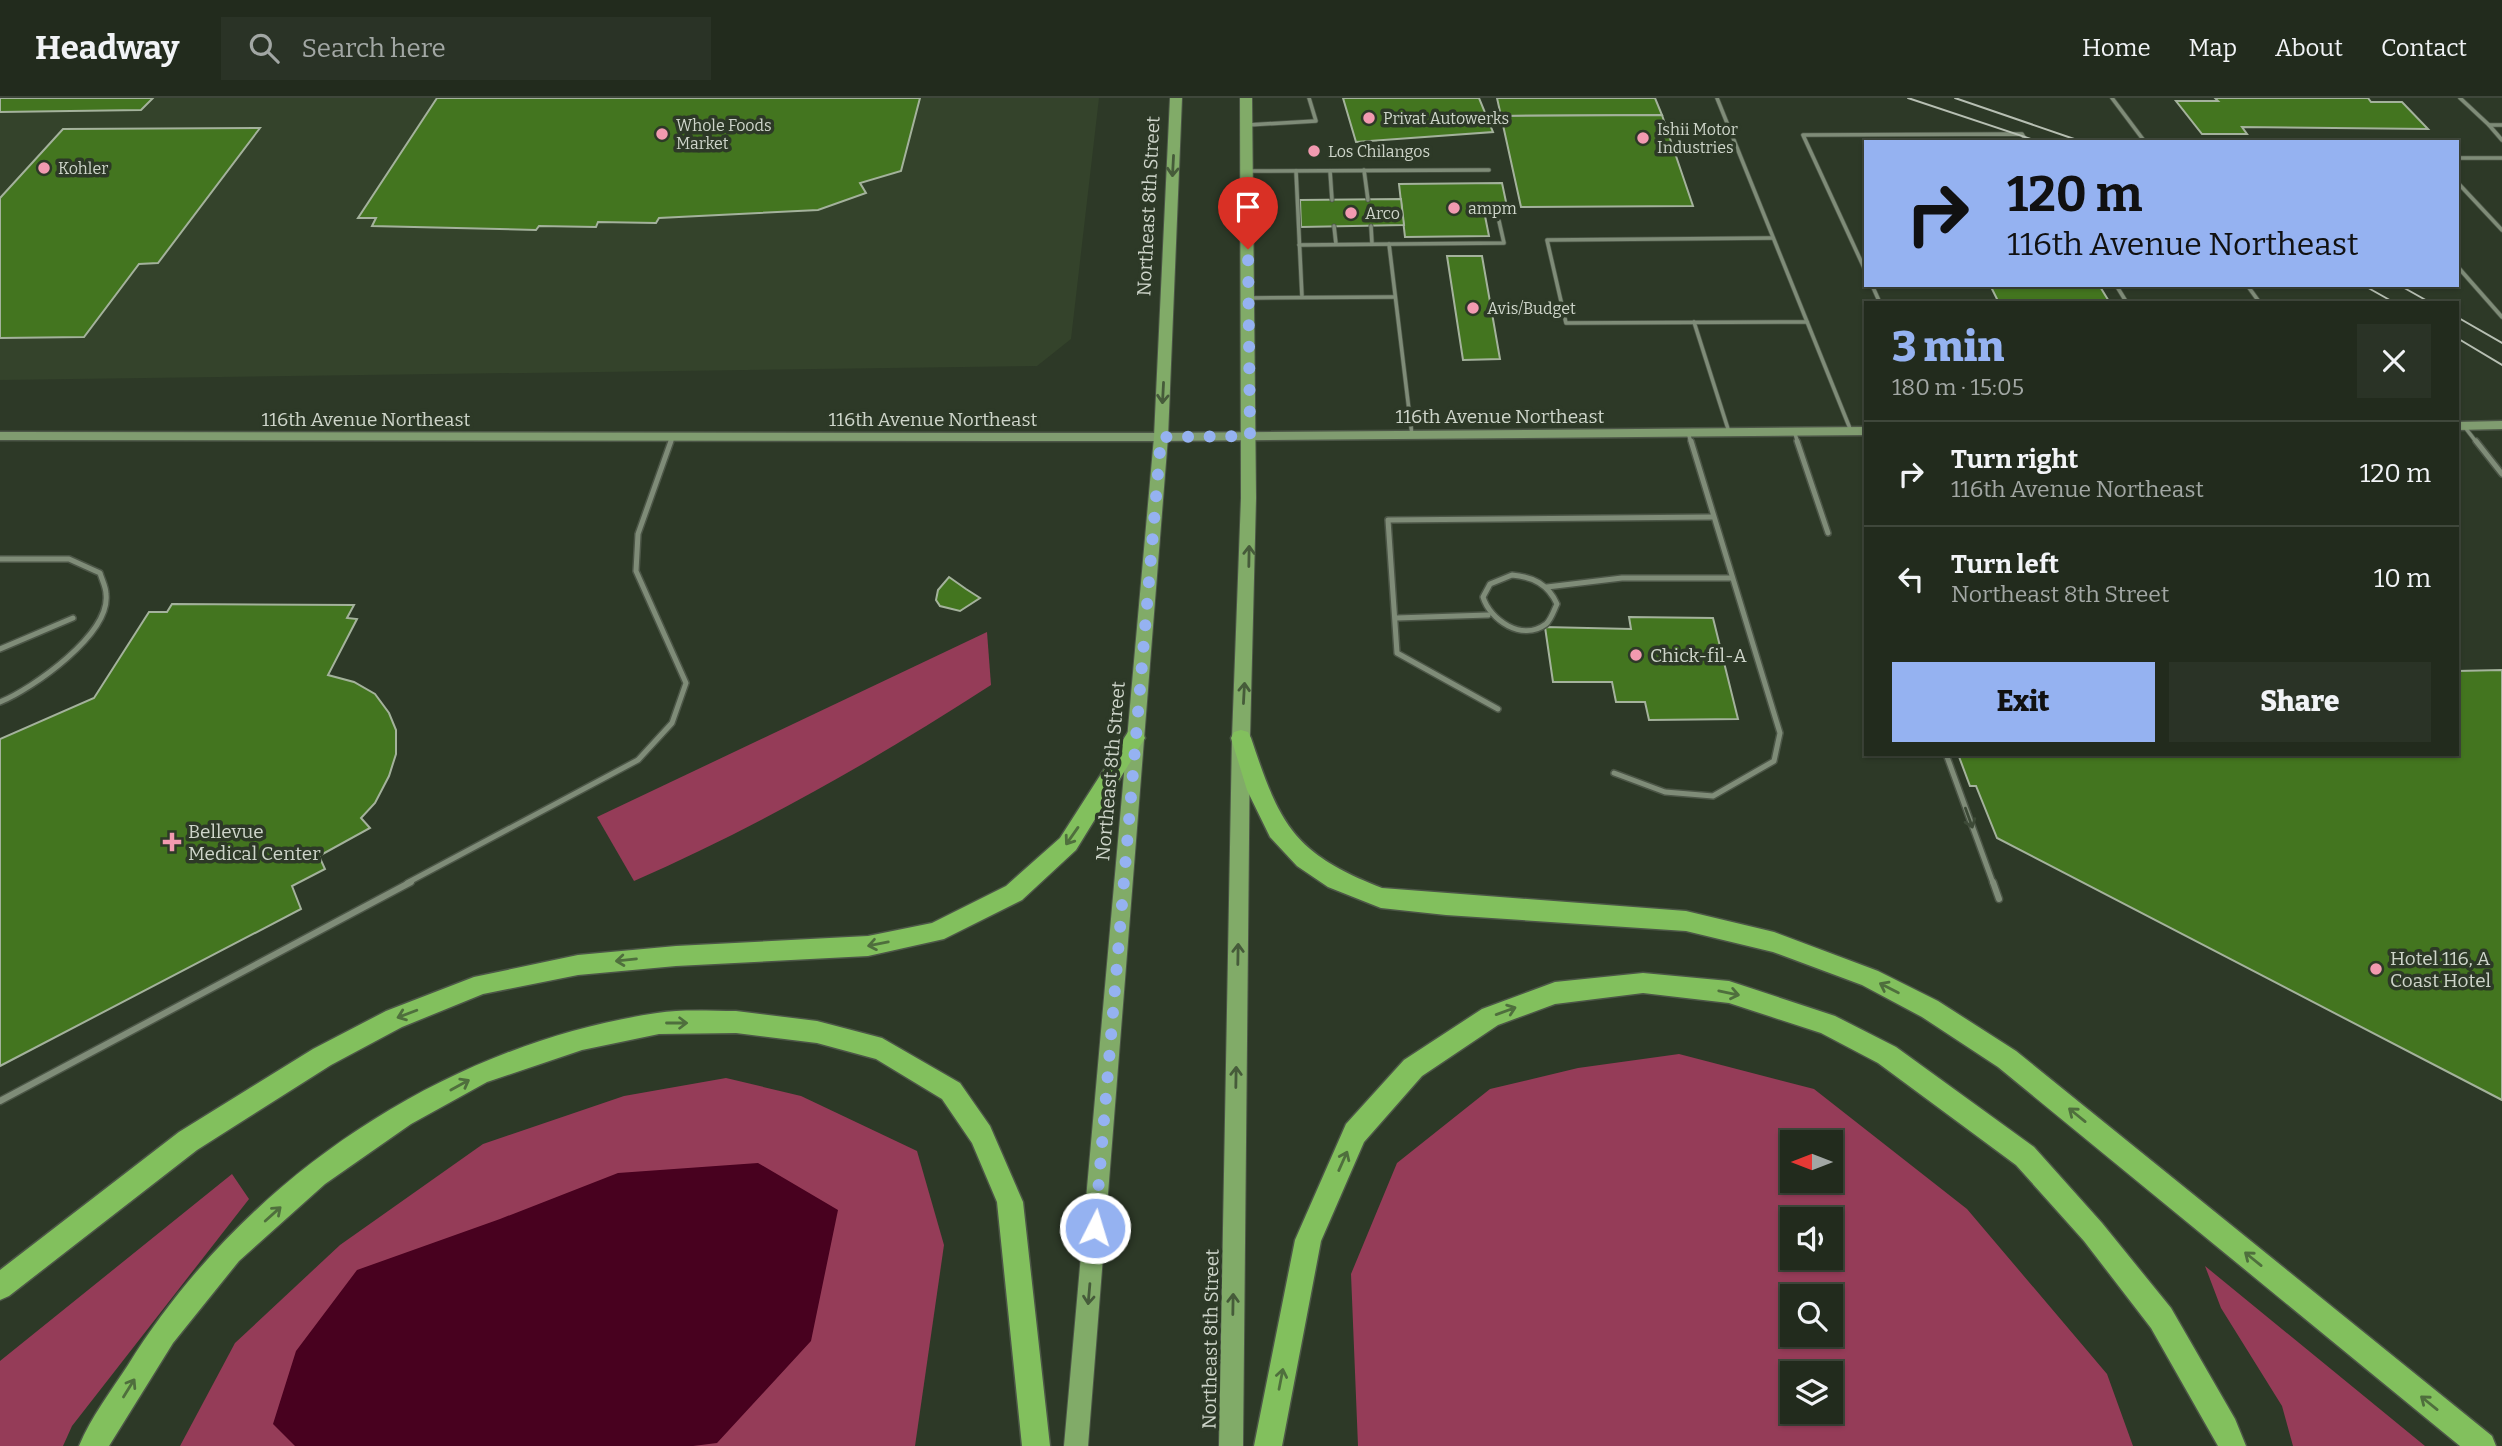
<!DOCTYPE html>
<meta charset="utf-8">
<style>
body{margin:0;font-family:Bitter,serif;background:#2a3326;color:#f1f3f6;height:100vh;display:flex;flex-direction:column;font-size:26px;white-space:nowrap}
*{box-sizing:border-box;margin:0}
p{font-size:23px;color:#a2a7a4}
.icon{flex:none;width:38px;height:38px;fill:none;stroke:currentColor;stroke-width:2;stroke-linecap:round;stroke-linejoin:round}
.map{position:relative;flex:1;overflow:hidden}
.drawer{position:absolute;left:1864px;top:203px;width:595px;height:455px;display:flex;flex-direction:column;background:#222b1d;border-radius:0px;box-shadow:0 2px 5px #0004,0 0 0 2px #3f473b}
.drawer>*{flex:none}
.hud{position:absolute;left:1864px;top:42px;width:595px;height:147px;border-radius:0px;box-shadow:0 2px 5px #0004,0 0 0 2px #3f473b;background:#95b2f1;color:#111;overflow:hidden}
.needle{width:46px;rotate:270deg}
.controls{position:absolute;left:1780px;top:1032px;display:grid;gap:14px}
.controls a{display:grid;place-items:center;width:63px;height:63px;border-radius:0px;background:#222b1d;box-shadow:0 2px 5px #0004,0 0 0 2px #3f473b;font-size:35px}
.pin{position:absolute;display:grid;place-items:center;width:60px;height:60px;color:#fff;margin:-72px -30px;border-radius:50% 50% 50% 0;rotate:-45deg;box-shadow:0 0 7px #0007}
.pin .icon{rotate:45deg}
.me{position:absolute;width:77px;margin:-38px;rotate:5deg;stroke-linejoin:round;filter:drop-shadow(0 0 5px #0008)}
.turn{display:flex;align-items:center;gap:24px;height:147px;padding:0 28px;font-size:32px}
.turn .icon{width:91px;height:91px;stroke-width:2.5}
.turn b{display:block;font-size:49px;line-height:60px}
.round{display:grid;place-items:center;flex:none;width:74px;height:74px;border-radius:0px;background:#2a3326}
.headline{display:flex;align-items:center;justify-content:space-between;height:119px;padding:0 28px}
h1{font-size:42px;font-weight:800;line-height:52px;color:#95b2f1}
.action{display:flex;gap:14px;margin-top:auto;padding:14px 28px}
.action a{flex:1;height:80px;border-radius:0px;background:#95b2f1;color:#111;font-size:28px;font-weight:800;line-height:80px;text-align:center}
.action a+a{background:#2a3326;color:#f1f3f6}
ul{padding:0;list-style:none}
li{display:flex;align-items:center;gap:21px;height:105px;padding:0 28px;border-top:2px solid #3f473b}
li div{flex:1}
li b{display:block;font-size:26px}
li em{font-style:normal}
header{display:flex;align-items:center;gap:42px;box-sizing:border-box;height:98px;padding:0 35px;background:#222b1d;border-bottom:2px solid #3f473b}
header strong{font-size:33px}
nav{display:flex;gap:38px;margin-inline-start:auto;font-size:24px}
.search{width:490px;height:63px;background:#2a3326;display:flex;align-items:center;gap:18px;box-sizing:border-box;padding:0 24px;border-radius:0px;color:#a2a7a4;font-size:26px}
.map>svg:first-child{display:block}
.built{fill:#34432b}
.green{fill:#953c58;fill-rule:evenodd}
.water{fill:#48011f}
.building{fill:#43751f;stroke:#a4b29c;stroke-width:2}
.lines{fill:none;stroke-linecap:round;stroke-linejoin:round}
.service-far2-casing{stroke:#4c5647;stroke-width:5}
.service-far1-casing{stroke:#4c5647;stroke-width:8}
.service-casing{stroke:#4c5647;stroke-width:9}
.secondary-casing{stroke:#4c5647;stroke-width:3}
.primary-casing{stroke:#4c5647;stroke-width:2}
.motorway-casing{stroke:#4c5647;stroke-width:3}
.service-far2{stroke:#7f8c78;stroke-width:3.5}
.service-far1{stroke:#7f8c78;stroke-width:5}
.service{stroke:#7f8c78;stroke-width:6}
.secondary{fill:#809c70;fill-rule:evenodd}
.primary{fill:#81ab68;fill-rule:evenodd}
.motorway{fill:#82c05d;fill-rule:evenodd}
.tram{stroke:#b7bfb3;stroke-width:2}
.oneway{stroke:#465b3a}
.oneway2{stroke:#3d4a37}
.oneway3{stroke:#4f6f3d}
.route{stroke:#95b2f1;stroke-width:12;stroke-dasharray:0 21.6}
.poi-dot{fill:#f29ab0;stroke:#2d3927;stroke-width:2.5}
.labels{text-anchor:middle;stroke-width:7;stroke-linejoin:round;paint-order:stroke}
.far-poi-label{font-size:16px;fill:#ced5ca;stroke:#2d3927;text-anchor:start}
.street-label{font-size:19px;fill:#ced5ca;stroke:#2d3927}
.poi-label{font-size:19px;fill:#ced5ca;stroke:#2d3927;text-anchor:start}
</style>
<header>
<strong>Headway</strong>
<div class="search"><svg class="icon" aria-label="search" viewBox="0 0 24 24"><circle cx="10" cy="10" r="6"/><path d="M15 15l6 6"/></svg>Search here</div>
<nav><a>Home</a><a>Map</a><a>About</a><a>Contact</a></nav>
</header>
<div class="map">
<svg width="2502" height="1348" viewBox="0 0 2502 1348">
<rect width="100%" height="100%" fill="#2d3927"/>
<polygon class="built" points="0,0 1099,0 1071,241 1037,268 0,282"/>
<g class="green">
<path d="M 987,534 L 991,587 C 877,661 759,728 634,783 L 597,719 Z"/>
<path d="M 1679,956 L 1814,991 L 1967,1111 L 2107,1276 L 2133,1348 L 1358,1348 L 1351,1176 L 1397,1065 L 1490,991 L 1578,970 ZM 1792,1045 L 1830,1045 L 1830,1083 L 1792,1083 ZM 1792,1122 L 1830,1122 L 1830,1160 L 1792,1160 ZM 1792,1199 L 1830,1199 L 1830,1237 L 1792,1237 ZM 1792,1276 L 1830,1276 L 1830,1314 L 1792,1314 Z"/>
<polygon points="726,980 801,998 917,1053 944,1147 915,1348 180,1348 235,1245 340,1147 483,1046 624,998"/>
<polygon points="232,1076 249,1101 72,1328 63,1348 0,1348 0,1263"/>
<polygon points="2205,1168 2425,1348 2293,1348 2282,1308 2221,1210"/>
</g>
<polygon class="water" points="758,1065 838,1112 811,1243 717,1345 693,1348 295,1348 273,1326 296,1253 357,1172 500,1121 618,1075"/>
<g class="building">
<polygon points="0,0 153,0 141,12 0,14"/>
<polygon points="437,0 920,0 901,73 860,85 866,95 818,112 659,120 656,125 598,124 596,129 539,128 536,132 372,128 376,120 358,120"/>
<polygon points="1343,0 1479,0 1493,34 1356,44"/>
<polygon points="1497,0 1655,0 1662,17 1501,18"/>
<polygon points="2215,0 2368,0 2371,4 2402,4 2428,31 2242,29 2247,36 2202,36 2176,3 2218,3"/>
<polygon points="1662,17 1693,108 1521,109 1501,18"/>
<polygon points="260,30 158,165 139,166 84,239 0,240 0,100 63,31"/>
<polygon points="1502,85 1509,118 1485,118 1489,138 1405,139 1399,86"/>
<polygon points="1401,101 1404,127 1301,129 1300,102"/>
<polygon points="1447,158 1482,158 1500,261 1463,262"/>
<polygon points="1990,187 2099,187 2110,205 1999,205"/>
<polygon points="949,479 966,491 980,500 960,513 940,508 936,502 938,492"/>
<polygon points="172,506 354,507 347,520 357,521 328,577 354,584 375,596 389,615 396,632 396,656 389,678 375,705 361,720 370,730 319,758 325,771 292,788 301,811 0,968 0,641 94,600 149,514 167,514"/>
<polygon points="1629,519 1713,520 1738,621 1649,622 1645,604 1616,604 1612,584 1553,584 1545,529 1631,531"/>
<polygon points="2502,572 2502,1002 1997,740 1976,688 1970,688 1958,656 2457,656 2457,573"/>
</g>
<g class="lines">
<defs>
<g id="service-far2">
<polyline points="1717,0 1851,333"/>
<polyline points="2112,0 2145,44"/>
<polyline points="2460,0 2489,27 2502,27"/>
<polyline points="1248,27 1316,23 1309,0"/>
<polyline points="2489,27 2502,42"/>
<polyline points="2457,60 2502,60"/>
<polyline points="1364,72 1368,102"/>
<polyline points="1248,73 1489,72"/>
<polyline points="1296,73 1302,199"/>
<polyline points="1330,73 1332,102"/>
<polyline points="2457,84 2502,132"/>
<polyline points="1334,128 1336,146"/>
<polyline points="1371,128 1372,146"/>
<polyline points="1773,140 1547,142 1566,225 1807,224"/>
<polyline points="1389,146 1412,337"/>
<polyline points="1299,147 1504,145 1499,123"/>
<polyline points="2457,168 2502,219"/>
<polyline points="1866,174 1803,37 2022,36 2027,44"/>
<polyline points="1872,187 1880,205"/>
<polyline points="2116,187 2127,205"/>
<polyline points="2247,187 2260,205"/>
<polyline points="1248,200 1395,199"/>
<polyline points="1694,224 1729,334"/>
<polyline points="2464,328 2477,345"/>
<polyline points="1794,333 1798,345"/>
<polyline points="1688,334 1691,345"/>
<polyline points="670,345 672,339"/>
</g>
<g id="service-far1">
<polyline points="1797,343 1828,435"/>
<polyline points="2476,343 2502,376"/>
<path d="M 0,461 L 69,461 L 100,475 C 102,482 106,489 106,496 C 111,536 32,591 0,604"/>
<path d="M 1512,477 C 1533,479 1548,486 1557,506 C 1554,512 1551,522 1546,526 C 1522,544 1490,522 1483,499 L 1490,486 Z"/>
<polyline points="1547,489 1622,480 1732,480"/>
<polyline points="1396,520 1488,517"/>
<polyline points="0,551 73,520"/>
<polyline points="1498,611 1397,555 1388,422 1712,419"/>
<polyline points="1946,656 1993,785"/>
<polyline points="1614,675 1665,694 1713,698 1774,663 1780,635 1691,343"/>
<polyline points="407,785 638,662 672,625 686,585 636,473 638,436 671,343"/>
</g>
<g id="service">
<polyline points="1993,784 1999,801"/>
<polyline points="0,1003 411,784"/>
</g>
<g id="secondary">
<polygon points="2502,323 2502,331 2457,332 2457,324"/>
<polygon points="1866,329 1866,337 1161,343 0,342 0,334 1161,335"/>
</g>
<g id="primary">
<polygon points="1170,0 1182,0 1168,339 1088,1348 1064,1348 1154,339"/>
<polygon points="1240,0 1252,0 1256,400 1250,640 1243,1348 1219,1348 1232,640 1241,400"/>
</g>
<g id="motorway">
<polygon points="1135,632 1142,634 1145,640 1076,752 1022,802 944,841 868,858 676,868 578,877 483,896 402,929 331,967 197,1052 9,1198 0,1202 0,1172 179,1034 313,951 386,913 474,879 578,857 676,848 868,838 932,825 1006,788 1060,740 1128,634"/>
<path d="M 1241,632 L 1248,634 L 1251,640 C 1280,727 1293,755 1382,790 L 1686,813 L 1774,834 L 1878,873 L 1938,903 L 2016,953 L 2492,1338 L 2496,1348 L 2460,1348 L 1998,969 L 1922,919 L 1862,887 L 1773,854 L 1686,833 L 1446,817 L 1381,810 L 1328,789 L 1297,768 L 1270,739 L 1247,692 L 1231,640 L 1234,634 Z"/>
<polygon points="1643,875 1729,883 1835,918 1896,949 2034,1049 2102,1125 2171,1210 2235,1321 2246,1348 2218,1348 2151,1230 2084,1143 2016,1067 1878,965 1821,935 1729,905 1643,895 1555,906 1498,927 1422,978 1364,1044 1321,1143 1282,1348 1254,1348 1295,1142 1346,1026 1404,962 1482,911 1555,884"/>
<path d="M 736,913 L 817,923 L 882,940 L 960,985 L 990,1028 L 1023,1104 L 1050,1348 L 1022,1348 L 997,1104 L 972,1045 L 942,1001 L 876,961 L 817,945 L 736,935 L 659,936 L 582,952 L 487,984 L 411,1026 L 325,1086 L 239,1163 L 173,1245 L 109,1348 L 79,1348 C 91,1319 111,1293 128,1267 C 242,1083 442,947 657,915 C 682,911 710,913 736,913 Z"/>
</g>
</defs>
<use href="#service-far2" class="service-far2-casing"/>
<use href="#service-far1" class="service-far1-casing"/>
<use href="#service" class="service-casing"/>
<use href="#secondary" class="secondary-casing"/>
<use href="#primary" class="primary-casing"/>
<use href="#motorway" class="motorway-casing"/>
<use href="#service-far2" class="service-far2"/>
<use href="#service-far1" class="service-far1"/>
<use href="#service" class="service"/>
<use href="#secondary" class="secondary"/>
<use href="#primary" class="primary"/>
<use href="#motorway" class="motorway"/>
<g class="tram">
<polyline points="1908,0 2040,44"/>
<polyline points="1955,0 2083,44"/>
<polyline points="2363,187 2395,205"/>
<polyline points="2399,187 2431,205"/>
<polyline points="2457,219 2502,245"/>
<polyline points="2457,240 2502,267"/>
</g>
</g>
<defs><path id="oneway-shaft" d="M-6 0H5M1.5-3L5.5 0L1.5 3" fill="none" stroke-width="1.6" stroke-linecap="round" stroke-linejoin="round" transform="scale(1.75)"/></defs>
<g class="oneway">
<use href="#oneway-shaft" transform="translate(1173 68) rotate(93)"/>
<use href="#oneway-shaft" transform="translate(1163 295) rotate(93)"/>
<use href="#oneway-shaft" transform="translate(1249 458) rotate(-89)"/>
<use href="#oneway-shaft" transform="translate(1244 595) rotate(-87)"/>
<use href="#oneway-shaft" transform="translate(1238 856) rotate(-89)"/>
<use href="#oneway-shaft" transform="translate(1236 979) rotate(-89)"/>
<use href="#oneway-shaft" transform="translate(1089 1196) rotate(95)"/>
<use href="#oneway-shaft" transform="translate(1233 1206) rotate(-89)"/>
</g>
<use class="oneway2" href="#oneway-shaft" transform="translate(1969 720) rotate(70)"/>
<g class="oneway3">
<use href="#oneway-shaft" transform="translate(1072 738) rotate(125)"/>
<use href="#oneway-shaft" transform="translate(878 846) rotate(169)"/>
<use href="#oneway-shaft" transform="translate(626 862) rotate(174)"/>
<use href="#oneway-shaft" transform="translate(1889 890) rotate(-153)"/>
<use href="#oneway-shaft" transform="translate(1729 895) rotate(12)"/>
<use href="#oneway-shaft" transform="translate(1506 913) rotate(-20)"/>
<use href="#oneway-shaft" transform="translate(407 916) rotate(159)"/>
<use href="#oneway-shaft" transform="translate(677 925)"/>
<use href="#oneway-shaft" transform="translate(460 987) rotate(-29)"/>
<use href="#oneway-shaft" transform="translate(2077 1017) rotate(-141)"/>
<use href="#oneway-shaft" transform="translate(1343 1063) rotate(-66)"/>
<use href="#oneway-shaft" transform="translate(273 1116) rotate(-42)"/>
<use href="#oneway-shaft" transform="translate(2253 1161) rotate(-141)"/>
<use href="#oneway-shaft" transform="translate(1281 1281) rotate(-79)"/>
<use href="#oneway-shaft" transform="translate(129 1290) rotate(-58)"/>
<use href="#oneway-shaft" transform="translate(2429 1305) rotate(-141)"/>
</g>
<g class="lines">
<polyline class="route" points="1095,1130 1161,339 1250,338 1248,151"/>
</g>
<g class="poi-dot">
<circle cx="1369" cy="20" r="7"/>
<circle cx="662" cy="36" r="7"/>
<circle cx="1643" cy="40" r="7"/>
<circle cx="1314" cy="53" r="7"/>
<circle cx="44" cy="70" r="7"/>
<circle cx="1454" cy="110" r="7"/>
<circle cx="1351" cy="115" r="7"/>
<circle cx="1473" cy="210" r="7"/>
<circle cx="1636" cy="557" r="7"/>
<path d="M168.5 733.5h7v7h7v7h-7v7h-7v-7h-7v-7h7z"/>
<circle cx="2376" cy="871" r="7"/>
</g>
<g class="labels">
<g class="far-poi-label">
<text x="1383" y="26">Privat Autowerks</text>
<text x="676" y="33">Whole Foods<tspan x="676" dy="18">Market</tspan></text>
<text x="1657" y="37">Ishii Motor<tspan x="1657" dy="18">Industries</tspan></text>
<text x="1328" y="59">Los Chilangos</text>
<text x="58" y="76">Kohler</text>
<text x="1468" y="116">ampm</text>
<text x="1365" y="121">Arco</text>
<text x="1487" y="216">Avis/Budget</text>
</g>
<g class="street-label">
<text transform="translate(1148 108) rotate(-87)" y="7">Northeast 8th Street</text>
<text x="1500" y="325">116th Avenue Northeast</text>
<text x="366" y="328">116th Avenue Northeast</text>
<text x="933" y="328">116th Avenue Northeast</text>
<text transform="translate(1110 673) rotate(-85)" y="7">Northeast 8th Street</text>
<text transform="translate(1210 1241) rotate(-89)" y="7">Northeast 8th Street</text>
</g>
<g class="poi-label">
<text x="1650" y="564">Chick-fil-A</text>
<text x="188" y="740">Bellevue<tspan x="188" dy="22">Medical Center</tspan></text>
<text x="2390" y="867">Hotel 116, A<tspan x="2390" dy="22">Coast Hotel</tspan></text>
</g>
</g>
</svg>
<div class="controls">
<a><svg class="needle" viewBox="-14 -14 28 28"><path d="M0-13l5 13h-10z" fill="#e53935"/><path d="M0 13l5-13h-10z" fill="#a2a7a4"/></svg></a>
<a><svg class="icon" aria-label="sound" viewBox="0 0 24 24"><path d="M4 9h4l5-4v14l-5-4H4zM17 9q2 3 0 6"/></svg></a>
<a><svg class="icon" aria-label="search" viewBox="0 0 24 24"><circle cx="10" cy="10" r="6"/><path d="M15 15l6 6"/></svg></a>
<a><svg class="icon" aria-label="layers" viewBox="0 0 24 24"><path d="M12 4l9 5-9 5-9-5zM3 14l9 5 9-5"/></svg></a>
</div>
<div class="pin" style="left:1248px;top:151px;background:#d93025"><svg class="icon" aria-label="arrive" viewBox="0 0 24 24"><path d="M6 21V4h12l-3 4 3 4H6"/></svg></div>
<svg class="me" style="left:1095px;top:1130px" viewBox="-20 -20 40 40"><circle r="17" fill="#95b2f1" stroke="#fff" stroke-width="3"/><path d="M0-11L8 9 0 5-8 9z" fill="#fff"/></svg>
<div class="hud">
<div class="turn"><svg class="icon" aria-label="right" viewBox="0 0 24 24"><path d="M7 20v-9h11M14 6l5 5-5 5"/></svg><div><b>120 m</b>116th Avenue Northeast</div></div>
</div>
<section class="drawer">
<div class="headline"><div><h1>3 min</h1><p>180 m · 15:05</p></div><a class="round"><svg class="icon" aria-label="close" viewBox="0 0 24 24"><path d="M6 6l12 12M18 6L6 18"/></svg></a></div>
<ul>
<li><svg class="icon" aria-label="right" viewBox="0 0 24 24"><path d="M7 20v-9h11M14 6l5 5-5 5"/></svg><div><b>Turn right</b><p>116th Avenue Northeast</p></div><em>120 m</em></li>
<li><svg class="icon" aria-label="left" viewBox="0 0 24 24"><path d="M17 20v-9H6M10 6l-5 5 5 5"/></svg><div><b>Turn left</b><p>Northeast 8th Street</p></div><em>10 m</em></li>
</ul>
<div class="action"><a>Exit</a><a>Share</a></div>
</section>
</div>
